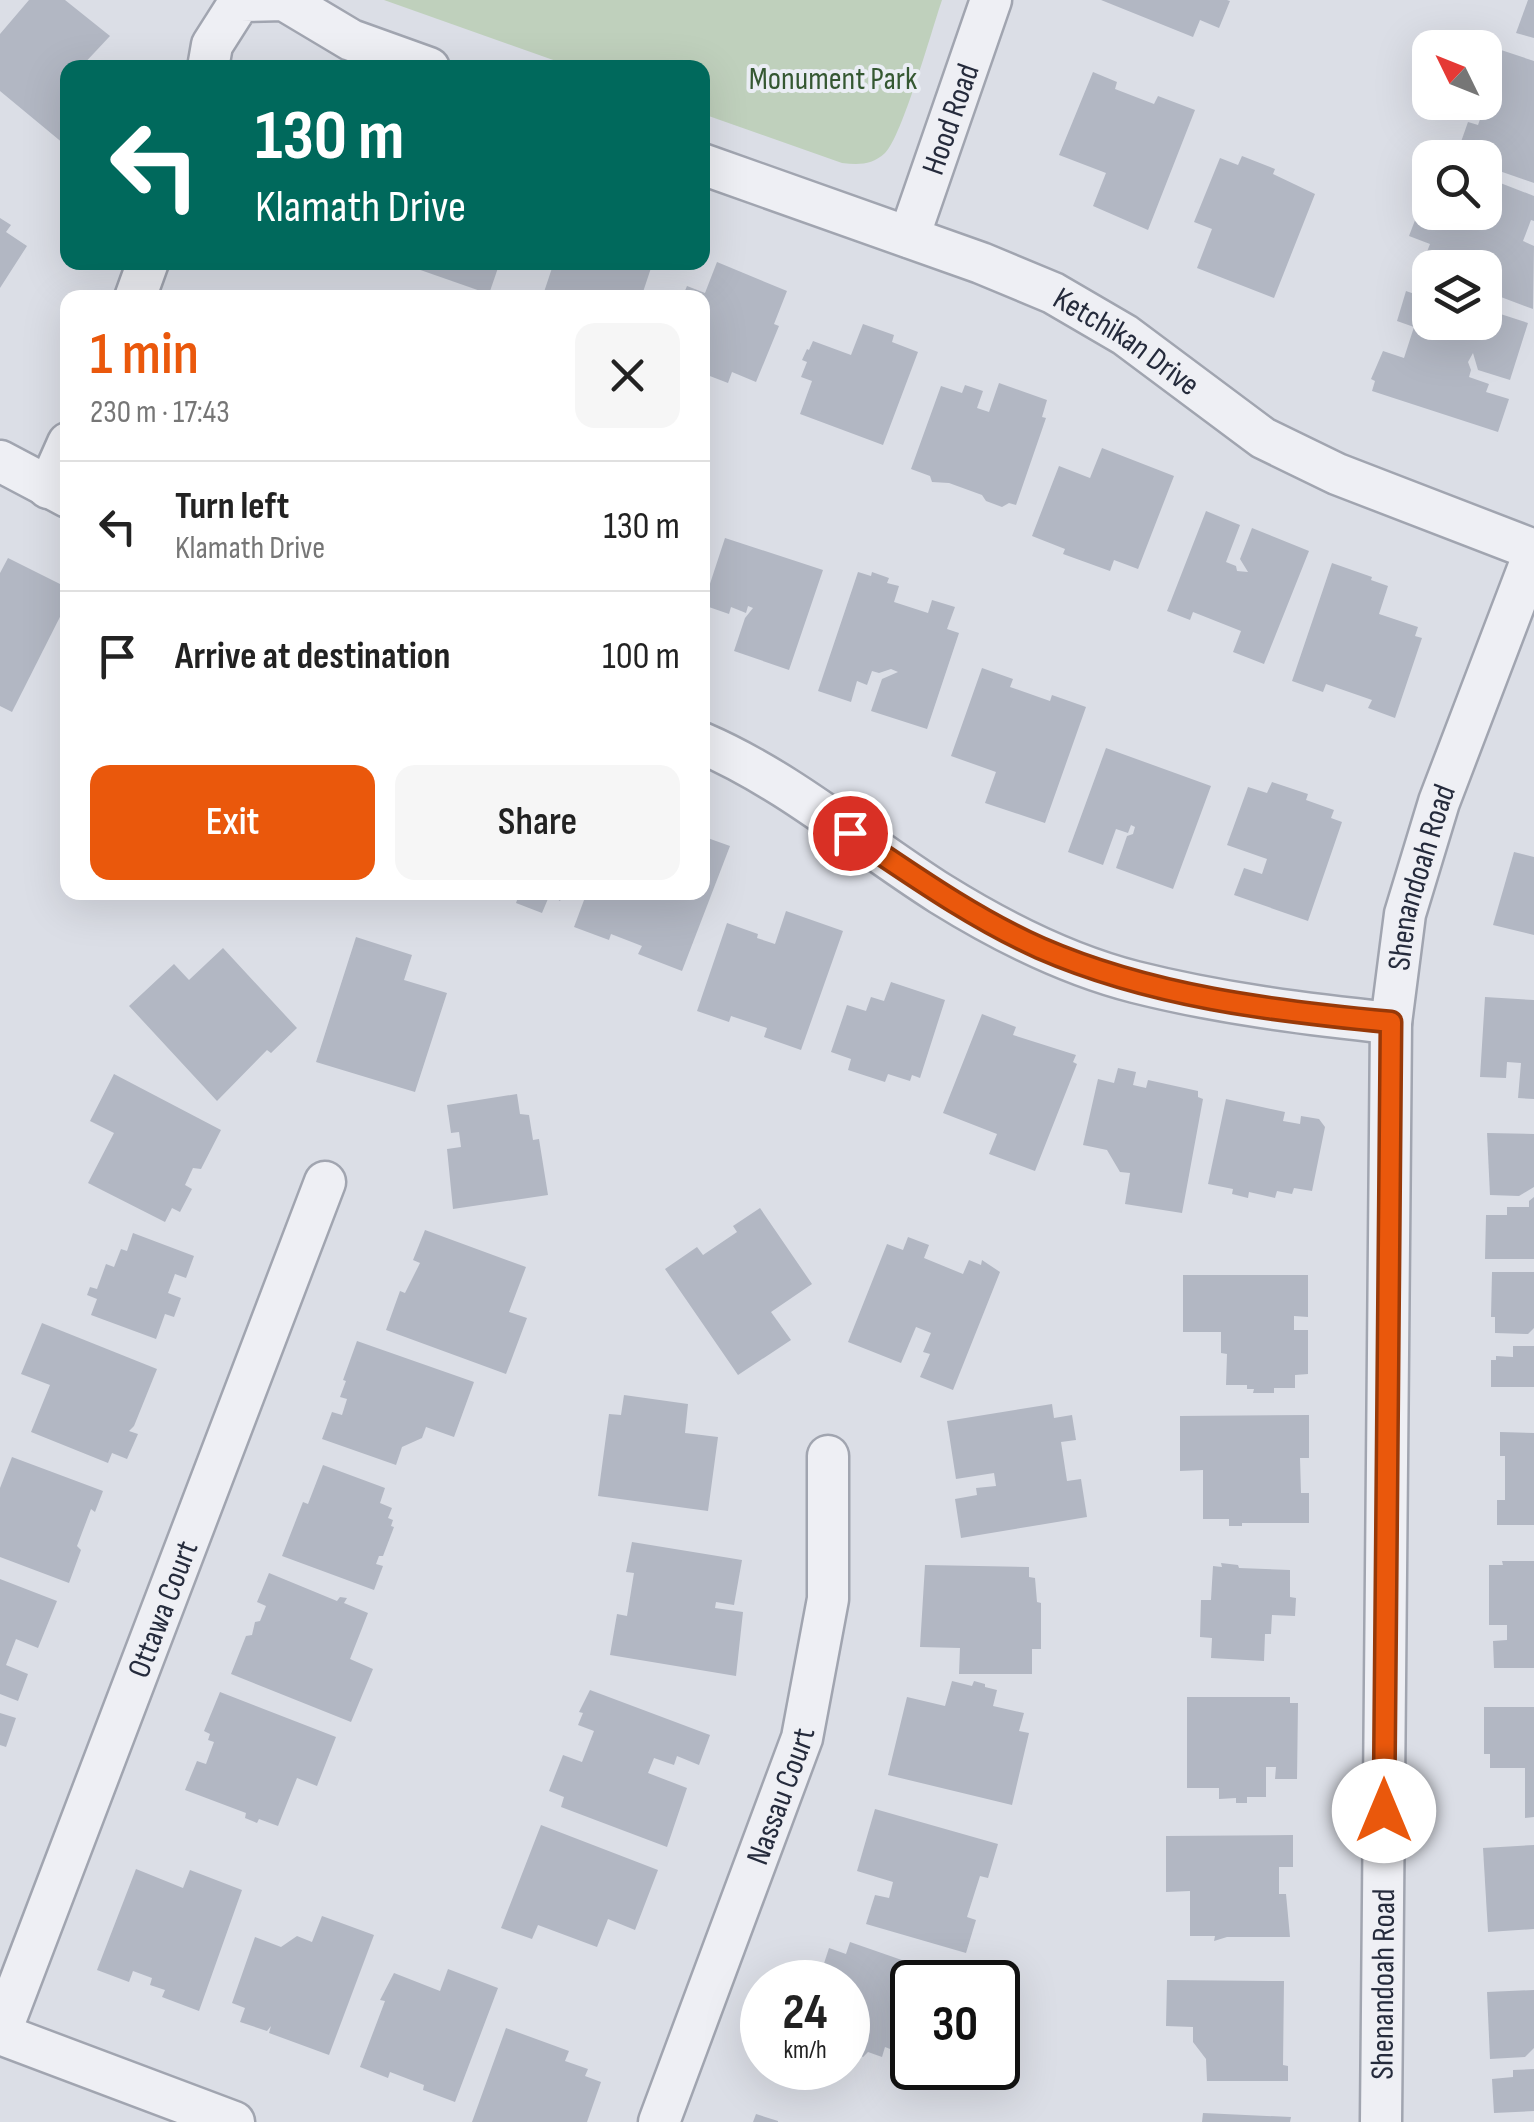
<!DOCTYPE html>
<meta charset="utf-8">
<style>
body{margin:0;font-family:"Sofia Sans Condensed",sans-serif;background:#f6f6f6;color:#222;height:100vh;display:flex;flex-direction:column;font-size:38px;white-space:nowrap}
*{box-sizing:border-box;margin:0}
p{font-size:32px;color:#767676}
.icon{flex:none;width:55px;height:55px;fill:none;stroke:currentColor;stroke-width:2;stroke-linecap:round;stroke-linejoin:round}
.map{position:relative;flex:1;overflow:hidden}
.panel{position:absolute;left:60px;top:290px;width:650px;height:610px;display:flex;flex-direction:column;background:#fff;border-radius:20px;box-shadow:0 10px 40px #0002}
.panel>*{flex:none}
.hud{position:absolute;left:60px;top:60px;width:650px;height:210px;border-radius:20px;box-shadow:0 10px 40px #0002;background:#00695c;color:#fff;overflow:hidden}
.needle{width:65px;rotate:313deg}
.tools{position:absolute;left:1412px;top:30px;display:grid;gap:20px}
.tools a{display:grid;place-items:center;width:90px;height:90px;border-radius:20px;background:#fff;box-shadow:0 10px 40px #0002;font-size:50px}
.speed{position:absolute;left:740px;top:1960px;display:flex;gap:20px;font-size:50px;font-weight:700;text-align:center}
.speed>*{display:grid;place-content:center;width:130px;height:130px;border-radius:50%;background:#fff;box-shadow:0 10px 40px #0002;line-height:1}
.speed small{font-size:25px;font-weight:400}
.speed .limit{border:5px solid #111;border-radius:15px;background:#fff;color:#111}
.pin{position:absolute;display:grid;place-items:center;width:85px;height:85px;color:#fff;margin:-42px;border:5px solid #fff;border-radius:50%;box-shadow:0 2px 10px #0007}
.me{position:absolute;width:110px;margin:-55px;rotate:0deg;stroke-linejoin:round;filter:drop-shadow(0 0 8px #0008)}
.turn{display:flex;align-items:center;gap:35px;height:210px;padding:0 30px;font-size:45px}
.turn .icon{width:130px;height:130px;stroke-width:2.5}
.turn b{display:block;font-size:70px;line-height:85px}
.round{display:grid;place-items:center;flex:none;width:105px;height:105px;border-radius:20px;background:#f6f6f6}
.head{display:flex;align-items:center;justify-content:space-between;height:170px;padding:0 30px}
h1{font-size:60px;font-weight:600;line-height:75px;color:#ea580c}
.primary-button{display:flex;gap:20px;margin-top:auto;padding:20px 30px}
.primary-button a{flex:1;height:115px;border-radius:20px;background:#ea580c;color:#fff;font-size:40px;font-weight:600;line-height:115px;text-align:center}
.primary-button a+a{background:#f6f6f6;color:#222}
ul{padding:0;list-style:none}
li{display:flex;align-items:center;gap:30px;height:130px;padding:0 30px;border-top:2px solid #e0e0e0}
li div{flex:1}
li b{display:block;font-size:38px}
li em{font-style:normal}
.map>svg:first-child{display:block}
.green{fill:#bfd0bc}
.building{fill:#b2b7c3}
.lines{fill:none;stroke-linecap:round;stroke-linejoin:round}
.street-casing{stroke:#a1a5b0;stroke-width:45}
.street{stroke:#eeeff4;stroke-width:40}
.route-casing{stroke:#983908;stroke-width:25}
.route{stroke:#ea580c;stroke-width:18}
.labels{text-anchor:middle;stroke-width:8;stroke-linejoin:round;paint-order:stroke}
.park-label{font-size:32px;fill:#355832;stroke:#eaedf4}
.street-label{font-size:32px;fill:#252b3c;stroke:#eaedf4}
</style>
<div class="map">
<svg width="1534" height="2122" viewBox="0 0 1534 2122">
<rect width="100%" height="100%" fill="#dbdee6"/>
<path class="green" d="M 384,0 L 942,0 C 932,29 902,137 885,153 C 872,165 859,165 842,163 L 703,114 L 702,68 L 573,67 Z"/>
<g class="building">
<polygon points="29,0 65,0 110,36 80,68 68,68 68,140 64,144 0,91 0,34"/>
<polygon points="1101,0 1227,0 1230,1 1219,28 1200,20 1193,37"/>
<polygon points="1528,0 1534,0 1534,38 1516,33"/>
<polygon points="1495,48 1534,61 1534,183 1485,166 1485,158 1456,156 1468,122 1478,125 1493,82 1485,80 1485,76"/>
<polygon points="1093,72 1117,82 1115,89 1154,104 1158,96 1195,110 1148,230 1093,206 1106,173 1059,155"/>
<polygon points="1242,156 1275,169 1273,174 1315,194 1274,298 1197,268 1212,229 1194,222 1220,158 1238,165"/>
<polygon points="1485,177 1534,196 1534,221 1531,220 1523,241 1534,246 1533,309 1485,291 1485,268 1430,268 1430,271 1421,267 1430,244 1409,236 1430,181 1430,212 1485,212"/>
<polygon points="0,218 11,225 6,232 27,246 0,288"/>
<polygon points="410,262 500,262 489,294 409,266"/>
<polygon points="554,262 653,262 641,298 542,298"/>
<polygon points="717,262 787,291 774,324 779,326 756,382 732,372 728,383 702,373 702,298 682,298 687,286 705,293"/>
<polygon points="1430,288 1430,322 1485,322 1485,309 1528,323 1510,380 1478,370 1473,353 1468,362 1471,370 1469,377 1489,384 1486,392 1509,399 1498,432 1372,391 1375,381 1371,379 1383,351 1404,358 1414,327 1397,321 1406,291 1426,298"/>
<polygon points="863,324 894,335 892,342 918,352 883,445 800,414 812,381 801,377 807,362 802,360 807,349 809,350 813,341 851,355"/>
<polygon points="999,383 1047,400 1042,417 1046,418 1016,505 1009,503 1002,507 986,501 982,495 949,483 932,482 930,476 911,469 941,386 962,393 965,385 983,391 977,408 989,412"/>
<polygon points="1102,448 1174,476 1138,569 1114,560 1110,571 1063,554 1065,549 1032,536 1059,466 1090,478"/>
<polygon points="1206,511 1240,525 1226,562 1236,566 1237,571 1248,572 1240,559 1252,528 1309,551 1264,664 1233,652 1241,631 1193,612 1190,620 1167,611"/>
<polygon points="725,538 823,570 789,670 734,651 745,618 753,608 748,606 746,613 731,607 729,614 703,605"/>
<polygon points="8,558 68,588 68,601 12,712 0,706 0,573"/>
<polygon points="1332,563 1372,577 1371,580 1388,586 1379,614 1418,627 1415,636 1422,638 1395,718 1368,708 1372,700 1326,684 1323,692 1292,681"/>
<polygon points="858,572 871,576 872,572 889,578 887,583 899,586 894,602 928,613 932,600 955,607 947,629 959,633 927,729 871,711 882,679 898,672 891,669 879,673 872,671 867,685 857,681 851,702 818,691"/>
<polygon points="982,668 1013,679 1010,687 1050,701 1052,695 1086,707 1045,823 985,803 996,772 951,756"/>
<polygon points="1106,748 1211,786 1173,889 1116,868 1127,836 1133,834 1135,827 1131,825 1128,833 1116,829 1103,865 1068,852"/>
<polygon points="1272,782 1308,794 1306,800 1334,810 1331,818 1342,822 1308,921 1234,895 1244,868 1262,874 1267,859 1227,845 1248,787 1267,793"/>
<polygon points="702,836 730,846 682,971 638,954 642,946 611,934 609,940 574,927 587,892 702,892"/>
<polygon points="1514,852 1534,857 1534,935 1493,925"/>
<polygon points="520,892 564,892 560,901 550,894 542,913 516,903"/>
<polygon points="786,911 843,931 801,1050 764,1037 767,1028 731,1016 729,1022 697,1011 727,923 758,934 757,938 775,944"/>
<polygon points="356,937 412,955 404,980 447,993 415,1092 316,1062"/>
<polygon points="223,948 297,1028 271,1053 267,1050 217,1101 129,1006 174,964 189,980"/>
<polygon points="891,982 945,1000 920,1078 912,1075 910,1081 888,1074 885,1082 848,1070 851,1059 831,1052 847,1005 866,1011 871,997 884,1001"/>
<polygon points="1485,997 1534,1000 1534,1099 1518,1098 1521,1063 1507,1062 1506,1078 1480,1077"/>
<polygon points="982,1014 1016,1027 1013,1035 1076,1055 1073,1062 1077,1064 1035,1171 989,1154 997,1134 943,1113"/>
<polygon points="1118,1068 1136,1072 1133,1085 1146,1088 1148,1080 1198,1091 1198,1097 1203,1099 1182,1213 1125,1204 1130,1173 1120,1172 1107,1150 1083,1145 1098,1079 1114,1083"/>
<polygon points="114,1074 221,1130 201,1169 193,1168 185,1185 192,1189 180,1212 172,1208 165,1222 88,1183 114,1133 90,1121"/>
<polygon points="517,1094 520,1114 529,1115 533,1140 539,1139 548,1195 453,1209 447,1149 461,1147 459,1132 451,1133 447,1105"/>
<polygon points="1226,1099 1285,1112 1283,1121 1300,1124 1301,1116 1319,1119 1325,1127 1312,1191 1294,1188 1292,1194 1277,1191 1275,1198 1249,1192 1248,1198 1232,1194 1233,1189 1208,1184"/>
<polygon points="1487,1133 1534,1134 1534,1187 1519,1196 1490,1195"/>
<polygon points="1534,1197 1534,1259 1485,1259 1486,1215 1507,1215 1507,1207 1529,1207 1529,1201"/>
<polygon points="760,1208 812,1284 771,1312 791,1340 738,1375 665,1269 697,1247 703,1255 737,1232 733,1226"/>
<polygon points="425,1230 526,1267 509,1312 527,1318 506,1374 386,1330 400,1291 405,1293 420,1263 413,1260"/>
<polygon points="133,1233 194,1256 186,1278 175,1274 168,1293 181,1298 174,1317 165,1314 156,1339 91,1315 97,1299 87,1295 90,1287 97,1289 106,1264 114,1267 121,1249 127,1251"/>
<polygon points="908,1237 929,1245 924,1258 963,1274 969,1260 981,1265 982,1260 1000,1272 953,1390 920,1377 930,1354 923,1352 931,1333 916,1327 901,1363 848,1342 887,1244 903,1250"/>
<polygon points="1492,1272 1534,1272 1534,1328 1528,1334 1495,1333 1495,1317 1491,1317"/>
<polygon points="1183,1275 1308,1275 1308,1317 1294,1316 1294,1330 1308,1330 1308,1374 1295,1375 1295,1388 1274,1388 1274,1393 1253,1393 1254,1389 1247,1389 1247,1385 1226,1385 1227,1354 1221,1353 1221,1332 1183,1332"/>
<polygon points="42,1323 157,1369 134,1426 129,1431 138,1434 127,1459 112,1453 108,1463 31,1432 50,1385 21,1374"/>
<polygon points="357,1341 474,1382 454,1437 426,1427 422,1438 402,1447 396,1465 322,1439 332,1412 342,1415 347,1399 340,1397 346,1381 343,1380"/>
<polygon points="1513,1346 1534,1346 1534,1387 1491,1387 1491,1360 1496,1360 1496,1356 1513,1357"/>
<polygon points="624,1395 688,1404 685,1433 718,1437 708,1511 598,1496 609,1414 621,1415"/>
<polygon points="1052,1404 1054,1418 1072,1415 1076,1440 1061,1442 1067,1481 1081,1479 1087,1517 961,1538 955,1499 977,1495 976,1488 996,1486 994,1473 956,1479 947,1421"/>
<polygon points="1309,1415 1309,1458 1300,1458 1301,1493 1309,1493 1309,1523 1242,1523 1242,1526 1229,1526 1229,1519 1203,1519 1203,1470 1180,1471 1180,1416"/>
<polygon points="1500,1432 1534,1433 1534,1525 1497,1525 1497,1500 1505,1500 1505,1456 1500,1456"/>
<polygon points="12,1457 103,1491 95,1512 91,1509 77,1546 81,1550 69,1583 0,1557 0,1488"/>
<polygon points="323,1465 385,1488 380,1503 392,1508 388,1518 393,1520 391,1526 394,1527 383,1556 379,1556 376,1564 383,1566 374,1590 282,1556 303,1502 308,1504"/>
<polygon points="632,1542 742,1560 734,1605 716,1602 715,1608 743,1612 736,1676 610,1655 617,1614 627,1616 634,1573 626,1572"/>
<polygon points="1502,1561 1534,1561 1534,1668 1494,1668 1493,1641 1507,1640 1507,1625 1489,1625 1489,1565 1503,1565"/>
<polygon points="1221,1563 1238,1565 1239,1568 1290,1570 1290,1597 1296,1598 1295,1616 1272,1615 1271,1634 1265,1634 1264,1661 1211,1658 1212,1638 1200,1637 1201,1600 1211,1600 1213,1566 1222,1567"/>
<polygon points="925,1565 1029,1567 1029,1577 1035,1578 1037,1602 1041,1603 1041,1649 1032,1649 1032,1674 959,1674 960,1648 920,1647"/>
<polygon points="269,1573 337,1601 340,1597 347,1598 344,1603 368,1613 350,1659 373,1669 351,1722 231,1674 246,1636 252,1635 255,1622 260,1621 266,1606 257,1602"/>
<polygon points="0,1579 57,1601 38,1648 16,1639 6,1665 28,1674 18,1701 0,1694"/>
<polygon points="952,1681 972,1686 974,1681 985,1684 985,1687 997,1690 993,1706 1024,1713 1019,1731 1029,1733 1012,1805 888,1775 907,1697 945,1706"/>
<polygon points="590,1690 710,1735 699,1765 677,1756 674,1765 654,1758 648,1773 687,1788 667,1847 561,1807 564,1797 549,1791 563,1755 582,1762 594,1731 578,1725 583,1713 579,1712"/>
<polygon points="220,1692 336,1737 317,1786 297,1778 278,1826 259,1819 257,1823 245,1818 246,1813 185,1790 197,1761 206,1764 214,1742 208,1740 210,1734 204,1731"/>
<polygon points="1187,1697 1290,1697 1290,1703 1298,1703 1297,1779 1275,1779 1276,1767 1266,1767 1266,1797 1247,1797 1247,1803 1236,1803 1236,1798 1219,1799 1219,1788 1187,1788"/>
<polygon points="1484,1707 1534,1707 1534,1817 1525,1818 1525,1768 1490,1768 1490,1754 1484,1754"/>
<polygon points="0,1713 16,1718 6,1747 0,1745"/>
<polygon points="875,1809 998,1844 988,1878 980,1876 967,1917 976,1920 966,1953 866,1924 875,1895 889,1898 893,1882 857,1871"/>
<polygon points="541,1825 658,1870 635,1930 608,1919 597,1947 538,1925 532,1939 501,1928"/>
<polygon points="1293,1835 1293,1867 1279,1867 1279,1894 1286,1894 1290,1937 1227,1937 1214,1941 1215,1936 1190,1936 1190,1891 1166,1892 1166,1836"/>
<polygon points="1534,1845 1534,1929 1488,1932 1483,1848"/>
<polygon points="136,1869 183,1888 190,1870 242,1890 199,2011 162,1997 165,1990 150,1985 152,1978 133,1971 129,1982 97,1970"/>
<polygon points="322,1916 374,1935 329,2055 269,2033 271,2026 267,2031 240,2022 245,2008 232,2003 255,1937 281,1947 297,1936 312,1942"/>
<polygon points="850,1942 919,1966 921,1962 932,1966 933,1970 948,1976 945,1982 912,1982 912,2045 908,2056 885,2047 882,2057 868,2052 863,2057 852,2052 853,2048 848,2047 848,2013 851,2009 848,2007 848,1982 818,1982 829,1948 846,1954"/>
<polygon points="448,1969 498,1988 455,2102 423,2090 424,2085 390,2072 388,2078 360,2067 385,2001 380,2000 394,1973 440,1991"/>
<polygon points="1167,1980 1284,1981 1283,2065 1288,2066 1288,2081 1207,2081 1206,2059 1193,2042 1193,2027 1166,2026"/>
<polygon points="1534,1990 1534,2048 1525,2057 1490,2059 1487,1992"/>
<polygon points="506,2028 569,2051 565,2061 588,2069 585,2076 601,2082 587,2122 472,2122"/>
<polygon points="1534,2069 1534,2111 1494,2113 1492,2079 1513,2077 1513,2070"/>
<polygon points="1203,2113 1291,2117 1290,2122 1202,2122"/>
<polygon points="756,2114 778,2121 778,2122 753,2122"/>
</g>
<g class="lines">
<defs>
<g id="street">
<polyline points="208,68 212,45 240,1 284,0 351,40 429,68"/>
<path id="s1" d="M 702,164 L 981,263 L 1053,293 L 1125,335 L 1263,438 L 1337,474 L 1534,550"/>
<path id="s2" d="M 909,237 L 991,0"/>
<polyline points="135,298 148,262"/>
<polyline points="0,461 68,497"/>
<polyline points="48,488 68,443"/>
<path d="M 702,743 C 788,780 862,844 941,894 C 999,930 1068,965 1135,982 C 1218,1003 1305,1014 1391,1023"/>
<path id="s3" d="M 0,2034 L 325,1182"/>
<polyline points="0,2034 234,2122"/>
<path id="s4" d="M 659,2122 L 802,1738 L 828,1599 L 828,1456"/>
<path id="s5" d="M 1381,2122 L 1391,1023 L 1405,914 L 1439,802 L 1534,553"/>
</g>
</defs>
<use href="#street" class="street-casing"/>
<use href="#street" class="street"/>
</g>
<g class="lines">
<defs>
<path id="route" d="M 850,833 C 911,874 973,918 1040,948 C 1150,996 1272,1011 1391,1022 L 1384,1811"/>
</defs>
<use href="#route" class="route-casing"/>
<use href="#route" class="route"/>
</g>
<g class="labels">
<g class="park-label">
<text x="833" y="89">Monument Park</text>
</g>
<g class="street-label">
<text dy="11" stroke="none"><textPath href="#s2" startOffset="125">Hood Road</textPath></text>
<text dy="11" stroke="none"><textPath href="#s1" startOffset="462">Ketchikan Drive</textPath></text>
<text dy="11" stroke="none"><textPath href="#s5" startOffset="1248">Shenandoah Road</textPath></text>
<text dy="11" stroke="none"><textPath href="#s3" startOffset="455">Ottawa Court</textPath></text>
<text dy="11" stroke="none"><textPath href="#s4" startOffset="348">Nassau Court</textPath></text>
<text dy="11" stroke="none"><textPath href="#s5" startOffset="138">Shenandoah Road</textPath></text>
</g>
</g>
</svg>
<div class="tools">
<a><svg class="needle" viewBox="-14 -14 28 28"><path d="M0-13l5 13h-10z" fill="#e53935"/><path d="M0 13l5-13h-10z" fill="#767676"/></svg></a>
<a><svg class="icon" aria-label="search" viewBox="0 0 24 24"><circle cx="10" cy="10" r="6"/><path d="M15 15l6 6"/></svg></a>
<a><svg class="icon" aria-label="layers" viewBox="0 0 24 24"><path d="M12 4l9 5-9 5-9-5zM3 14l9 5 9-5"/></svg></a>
</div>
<div class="speed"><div>24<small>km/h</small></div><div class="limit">30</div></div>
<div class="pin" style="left:850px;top:833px;background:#d93025"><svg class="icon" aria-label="arrive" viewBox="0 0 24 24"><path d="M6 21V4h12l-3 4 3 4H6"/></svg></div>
<svg class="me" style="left:1384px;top:1811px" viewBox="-20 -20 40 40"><circle r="19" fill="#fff"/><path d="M0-13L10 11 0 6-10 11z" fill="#ea580c"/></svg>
<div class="hud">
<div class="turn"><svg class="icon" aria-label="left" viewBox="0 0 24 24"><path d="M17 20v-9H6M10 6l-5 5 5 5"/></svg><div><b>130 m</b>Klamath Drive</div></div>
</div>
<section class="panel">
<div class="head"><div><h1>1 min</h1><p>230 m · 17:43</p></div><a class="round"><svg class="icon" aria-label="close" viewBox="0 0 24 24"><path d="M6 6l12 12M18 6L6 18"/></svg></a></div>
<ul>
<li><svg class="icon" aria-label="left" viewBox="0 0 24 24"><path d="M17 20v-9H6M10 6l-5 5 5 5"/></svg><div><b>Turn left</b><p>Klamath Drive</p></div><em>130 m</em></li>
<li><svg class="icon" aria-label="arrive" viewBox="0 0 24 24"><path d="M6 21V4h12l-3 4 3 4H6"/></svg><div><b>Arrive at destination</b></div><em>100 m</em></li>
</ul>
<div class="primary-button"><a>Exit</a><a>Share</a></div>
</section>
</div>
